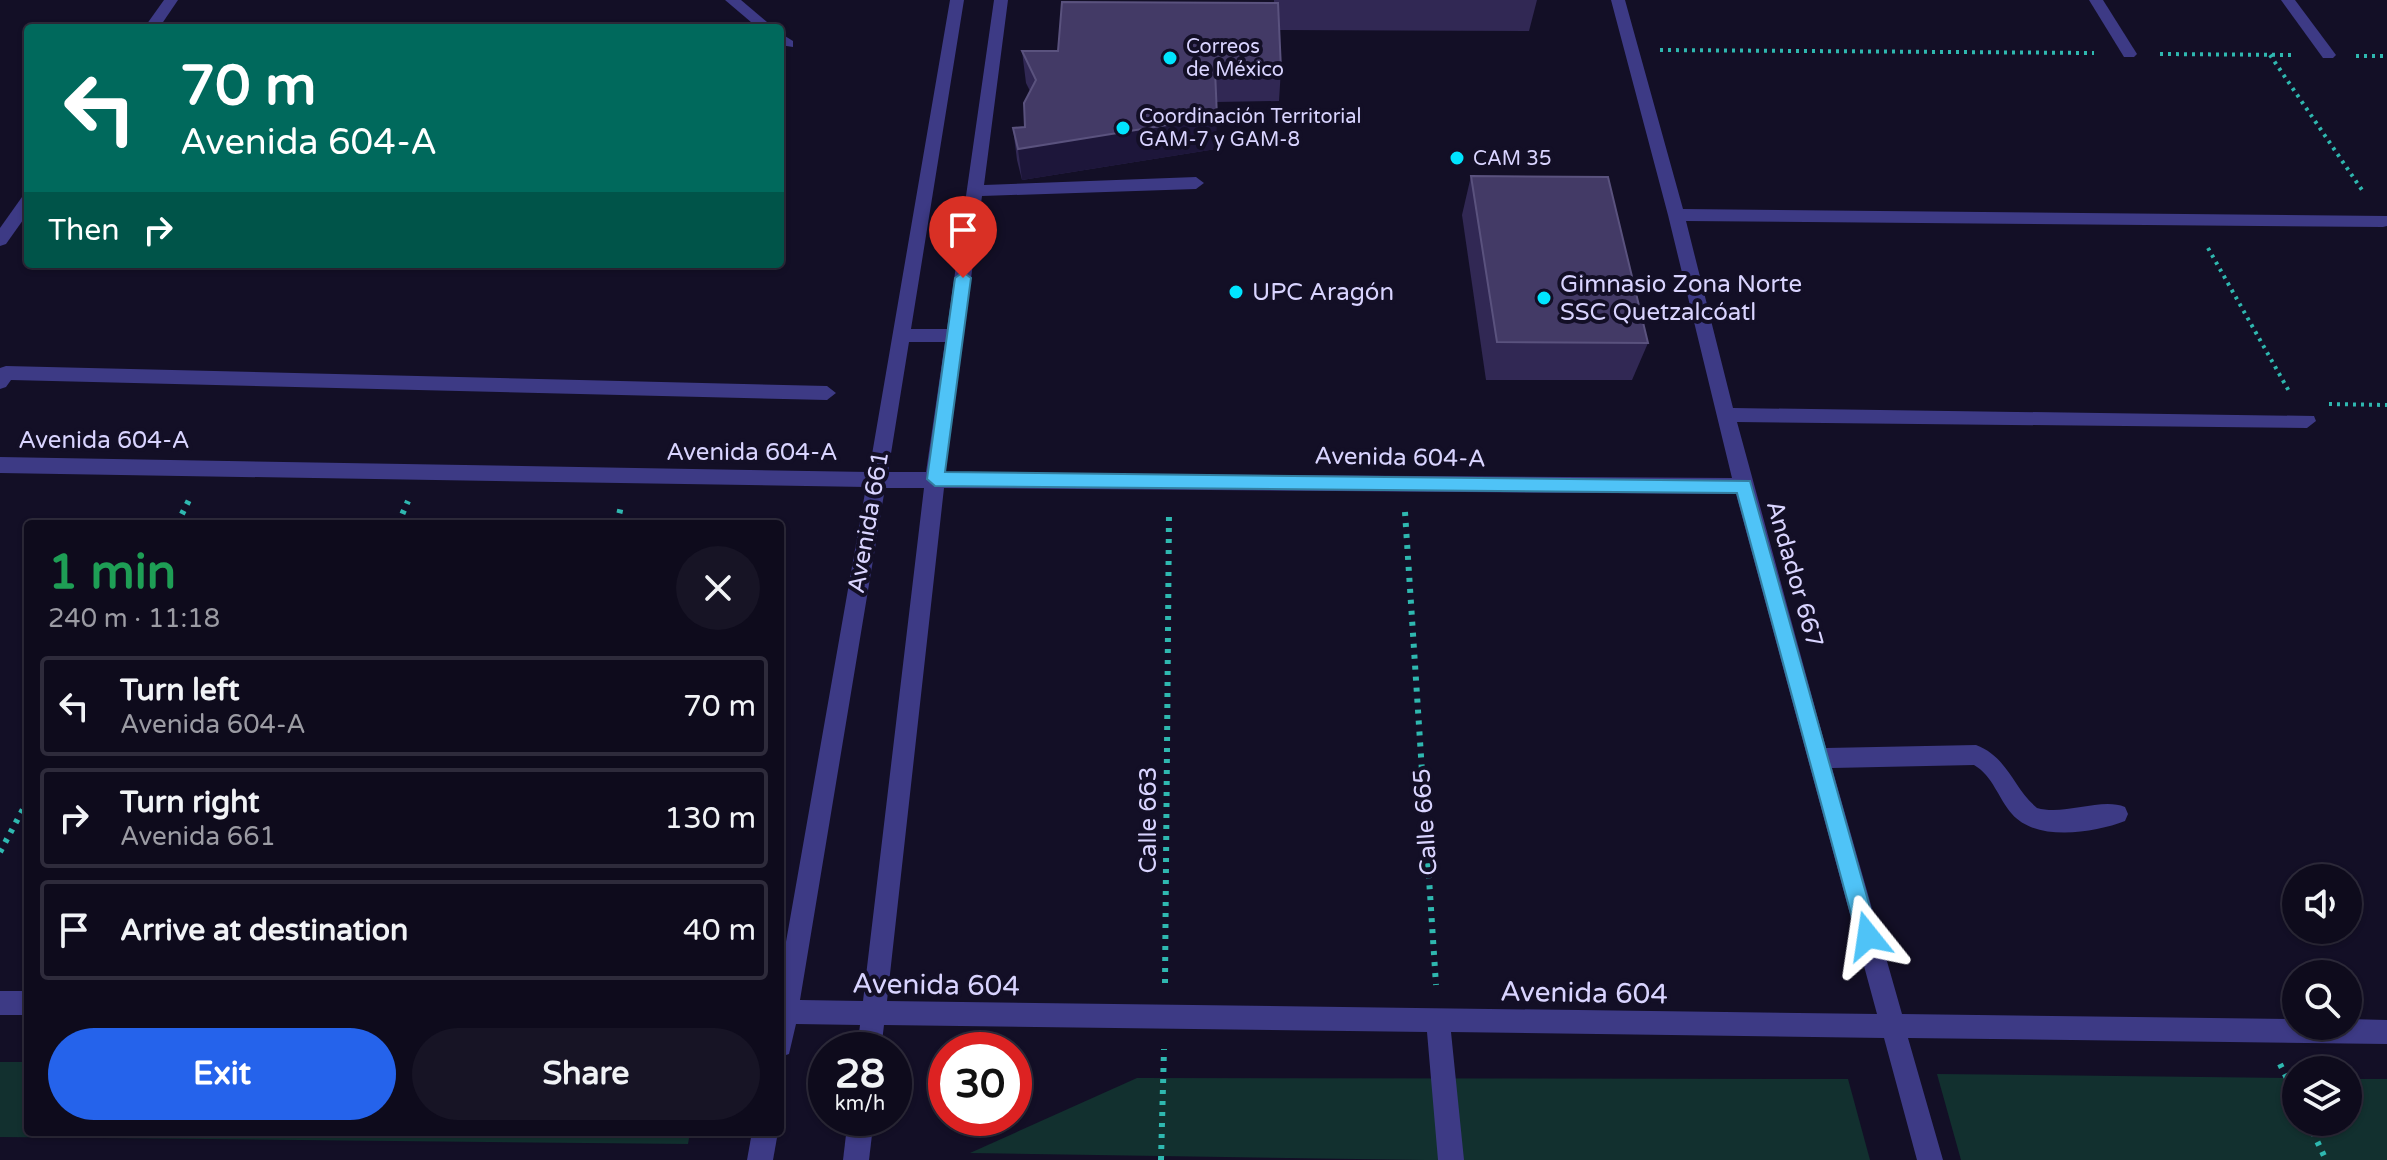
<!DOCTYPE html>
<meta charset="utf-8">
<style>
body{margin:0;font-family:"Varela Round",sans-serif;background:#171425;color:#f1f3f6;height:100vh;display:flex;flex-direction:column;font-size:30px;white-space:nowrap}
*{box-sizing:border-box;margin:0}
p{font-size:26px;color:#9b9ba3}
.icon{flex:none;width:44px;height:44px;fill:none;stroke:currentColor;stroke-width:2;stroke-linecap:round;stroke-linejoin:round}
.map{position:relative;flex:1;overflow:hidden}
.side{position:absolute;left:24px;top:520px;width:760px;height:616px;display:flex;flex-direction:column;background:#0e0b1c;border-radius:8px;box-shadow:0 2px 6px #0004,0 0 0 2px #2e2b3b}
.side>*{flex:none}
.guide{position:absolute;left:24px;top:24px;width:760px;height:244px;border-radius:8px;box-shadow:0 2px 6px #0004,0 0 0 2px #2e2b3b;background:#00695c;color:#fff;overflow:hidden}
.buttons{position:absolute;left:2282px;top:864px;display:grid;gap:16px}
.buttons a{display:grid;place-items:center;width:80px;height:80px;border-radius:50%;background:#0e0b1c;box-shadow:0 2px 6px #0004,0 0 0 2px #2e2b3b;font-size:40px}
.speed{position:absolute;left:808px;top:1032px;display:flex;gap:16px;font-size:40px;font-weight:700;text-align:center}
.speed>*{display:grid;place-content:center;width:104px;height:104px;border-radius:50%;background:#0e0b1c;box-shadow:0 2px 6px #0004,0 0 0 2px #2e2b3b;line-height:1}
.speed small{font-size:20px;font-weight:400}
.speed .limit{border:12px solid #d22;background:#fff;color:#111}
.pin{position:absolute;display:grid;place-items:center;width:68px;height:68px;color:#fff;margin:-82px -34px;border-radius:50% 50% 50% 0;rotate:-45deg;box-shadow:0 0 8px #0007}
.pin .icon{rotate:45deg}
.me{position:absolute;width:88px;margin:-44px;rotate:345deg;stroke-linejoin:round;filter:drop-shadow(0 0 6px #0008)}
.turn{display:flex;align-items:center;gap:28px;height:168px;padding:0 24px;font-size:36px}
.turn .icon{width:104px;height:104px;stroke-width:2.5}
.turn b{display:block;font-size:56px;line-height:68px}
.then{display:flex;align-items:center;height:76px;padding:0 24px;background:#0003;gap:16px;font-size:30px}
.round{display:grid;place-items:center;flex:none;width:84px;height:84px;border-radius:42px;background:#171425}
.overview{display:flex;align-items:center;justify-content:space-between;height:136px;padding:0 24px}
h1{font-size:48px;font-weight:700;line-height:60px;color:#1e9e55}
.cta{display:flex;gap:16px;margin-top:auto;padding:16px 24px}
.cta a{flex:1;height:92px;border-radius:48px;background:#2563eb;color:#fff;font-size:32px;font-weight:700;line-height:92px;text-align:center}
.cta a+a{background:#171425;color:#f1f3f6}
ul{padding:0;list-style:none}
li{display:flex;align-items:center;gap:24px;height:100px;margin:0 16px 12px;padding:0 8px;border:4px solid #2e2b3b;border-radius:8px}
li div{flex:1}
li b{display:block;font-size:30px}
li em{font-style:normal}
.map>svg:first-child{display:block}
.green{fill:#12302f}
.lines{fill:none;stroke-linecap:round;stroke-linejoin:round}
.path-far1{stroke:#2fb8b0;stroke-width:4;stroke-dasharray:3 5;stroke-linecap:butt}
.path{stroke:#2fb8b0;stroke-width:6;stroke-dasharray:4 7;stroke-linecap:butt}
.minor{fill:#3d3a85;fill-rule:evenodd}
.wall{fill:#312854}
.shaded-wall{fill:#1d163a}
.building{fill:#433a66;stroke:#5a527e;stroke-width:2}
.route{fill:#4fc3f7;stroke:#337fa1;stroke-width:2}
.poi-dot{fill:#00e5ff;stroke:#130f26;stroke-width:3}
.labels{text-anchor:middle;stroke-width:8;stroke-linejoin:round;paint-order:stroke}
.far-poi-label{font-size:20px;fill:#d9d4ff;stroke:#130f26;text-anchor:start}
.poi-label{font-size:24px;fill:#d9d4ff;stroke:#130f26;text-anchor:start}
.street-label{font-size:24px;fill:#d9d4ff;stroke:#130f26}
.near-street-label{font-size:28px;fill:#d9d4ff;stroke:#130f26}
</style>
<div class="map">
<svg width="2387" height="1160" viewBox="0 0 2387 1160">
<rect width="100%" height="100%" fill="#130f26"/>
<g class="green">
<polygon points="0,1062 28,1062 28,1132 690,1132 688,1144 0,1137"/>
<polygon points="1937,1074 2296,1078 2296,1122 2348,1122 2348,1079 2387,1079 2387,1160 1961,1160"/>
<polygon points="1137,1078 1848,1079 1870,1160 1424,1160 970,1153"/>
</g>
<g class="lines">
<g class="path-far1">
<polyline points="1660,50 2094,53"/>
<polyline points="2160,54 2294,55"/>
<polyline points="2270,55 2364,193"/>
<polyline points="2356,56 2387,56"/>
<polyline points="2208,248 2290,393"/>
<polyline points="2329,404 2387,405"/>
</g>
<g class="path">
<polyline points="1405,512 1436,985"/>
<polyline points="177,524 189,500"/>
<polyline points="398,524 408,501"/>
<polyline points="617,524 621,506"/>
<polyline points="0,852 28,800"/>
<polyline points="1165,983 1169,513"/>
<polyline points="2280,1064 2296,1097"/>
<polyline points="2308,1122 2326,1160"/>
<polyline points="1161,1160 1164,1049"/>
</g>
<g class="minor">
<polygon points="164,0 178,0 159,28 144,28"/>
<polygon points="725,0 741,0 774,28 758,28"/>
<path d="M 950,0 L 964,0 L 911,329 L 947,329 L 994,0 L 1008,0 L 984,185 L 1196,177 L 1204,183 L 1196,189 L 982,196 L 945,473 L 1732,478 L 1668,215 L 1611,0 L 1625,0 L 1683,209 L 2387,216 L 2387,226 L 2383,227 L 1686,221 L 1733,408 L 2314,416 L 2316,421 L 2307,428 L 1737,422 L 1826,748 L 1976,745 C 2008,757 2013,788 2037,808 C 2065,816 2101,797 2125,807 L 2128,814 L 2125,821 C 2094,833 2036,842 2012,814 C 1998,798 1993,776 1974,765 L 1832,768 L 1902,1014 L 2296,1019 L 2296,1026 L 2348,1026 L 2348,1019 L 2387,1020 L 2387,1044 L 1908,1038 L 1943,1160 L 1917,1160 L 1884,1038 L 1451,1032 L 1464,1160 L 1438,1160 L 1427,1032 L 884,1025 L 881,1050 L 857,1050 L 860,1025 L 796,1024 L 789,1054 L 780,1057 L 780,976 L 866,487 L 0,473 L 0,457 L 869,472 ZM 909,342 L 945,342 L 926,472 L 888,472 ZM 885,488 L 924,488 L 863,1001 L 800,1000 ZM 944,488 L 1736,494 L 1877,1014 L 887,1001 Z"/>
<polygon points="2089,0 2103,0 2137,54 2134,57 2124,57"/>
<polygon points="2281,0 2295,0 2336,55 2333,58 2323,58"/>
<polygon points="780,33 793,41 793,47 780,45"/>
<polygon points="28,195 28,213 6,244 0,246 0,228 22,197"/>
<polygon points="6,366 827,386 836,393 827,400 11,380 6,387 0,389 0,368"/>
<rect x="0" y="991" width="28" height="24"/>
<polygon points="848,1118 874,1118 869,1160 843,1160"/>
<polygon points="752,1132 778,1132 773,1160 747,1160"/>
</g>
</g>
<g class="wall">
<polygon points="1274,0 1537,0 1529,31 1279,30 1281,69 1279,101 1216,102 1216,149 1022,180 1017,160 1013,128 1025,127 1030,91 1026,83 1022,51 1058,51 1274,3"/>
<polygon points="1471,176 1648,343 1632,380 1486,380 1462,215"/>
</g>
<polygon class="shaded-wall" points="1217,117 1216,149 1022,180 1018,149"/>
<g class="building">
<polygon points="1062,2 1278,3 1281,69 1215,70 1217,117 1018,149 1013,128 1025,127 1024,103 1036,80 1022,51 1058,51"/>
<polygon points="1471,176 1608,177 1648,343 1497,342"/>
</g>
<polygon class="route" points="963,272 971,278 945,472 1750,481 1878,936 1875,944 1868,947 1860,944 1857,936 1737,493 935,486 927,479 955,278"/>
<g class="poi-dot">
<circle cx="1170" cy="58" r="8"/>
<circle cx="1123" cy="128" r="8"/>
<circle cx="1457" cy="158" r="8"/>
<circle cx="1236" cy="292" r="8"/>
<circle cx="1544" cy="298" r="8"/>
</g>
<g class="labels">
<g class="far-poi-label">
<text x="1186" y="53">Correos<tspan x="1186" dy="23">de México</tspan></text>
<text x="1139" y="123">Coordinación Territorial<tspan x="1139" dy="23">GAM-7 y GAM-8</tspan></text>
<text x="1473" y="165">CAM 35</text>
</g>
<g class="poi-label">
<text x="1560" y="292">Gimnasio Zona Norte<tspan x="1560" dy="28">SSC Quetzalcóatl</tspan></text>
<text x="1252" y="300">UPC Aragón</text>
</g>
<g class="street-label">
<text x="104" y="448">Avenida 604-A</text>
<text x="752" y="460">Avenida 604-A</text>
<text transform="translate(1400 457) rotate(1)" y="8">Avenida 604-A</text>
<text transform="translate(868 522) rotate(-80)" y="8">Avenida 661</text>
<text transform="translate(1795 574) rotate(74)" y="8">Andador 667</text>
<text transform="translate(1148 820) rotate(-90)" y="8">Calle 663</text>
<text transform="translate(1425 822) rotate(-94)" y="8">Calle 665</text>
</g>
<g class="near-street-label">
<text transform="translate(936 984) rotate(1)" y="10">Avenida 604</text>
<text transform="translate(1584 992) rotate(1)" y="10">Avenida 604</text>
</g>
</g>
</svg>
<div class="buttons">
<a><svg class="icon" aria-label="sound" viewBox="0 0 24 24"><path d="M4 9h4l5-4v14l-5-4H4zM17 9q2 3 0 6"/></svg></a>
<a><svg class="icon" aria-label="search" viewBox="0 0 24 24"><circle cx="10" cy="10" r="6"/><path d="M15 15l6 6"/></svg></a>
<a><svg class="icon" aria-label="layers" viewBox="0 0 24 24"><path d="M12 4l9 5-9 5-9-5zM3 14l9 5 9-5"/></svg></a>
</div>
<div class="speed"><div>28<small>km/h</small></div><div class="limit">30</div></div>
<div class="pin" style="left:963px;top:278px;background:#d93025"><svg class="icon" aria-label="arrive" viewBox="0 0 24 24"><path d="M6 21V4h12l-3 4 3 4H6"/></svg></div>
<svg class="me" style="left:1868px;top:936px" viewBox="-20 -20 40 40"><path d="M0-17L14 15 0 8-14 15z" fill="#4fc3f7" stroke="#fff" stroke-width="4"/></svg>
<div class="guide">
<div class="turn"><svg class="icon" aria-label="left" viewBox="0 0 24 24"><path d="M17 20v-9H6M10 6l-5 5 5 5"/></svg><div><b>70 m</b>Avenida 604-A</div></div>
<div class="then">Then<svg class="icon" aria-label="right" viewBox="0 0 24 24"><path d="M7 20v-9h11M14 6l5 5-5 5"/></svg></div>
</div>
<section class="side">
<div class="overview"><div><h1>1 min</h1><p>240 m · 11:18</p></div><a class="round"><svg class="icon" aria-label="close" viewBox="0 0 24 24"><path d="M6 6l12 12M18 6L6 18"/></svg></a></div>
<ul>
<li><svg class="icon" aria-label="left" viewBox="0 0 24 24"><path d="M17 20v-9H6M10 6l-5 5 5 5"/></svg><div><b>Turn left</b><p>Avenida 604-A</p></div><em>70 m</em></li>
<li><svg class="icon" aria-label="right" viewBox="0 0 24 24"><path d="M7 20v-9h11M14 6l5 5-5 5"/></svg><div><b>Turn right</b><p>Avenida 661</p></div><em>130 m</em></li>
<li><svg class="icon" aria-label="arrive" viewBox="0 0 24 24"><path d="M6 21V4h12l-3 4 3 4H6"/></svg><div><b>Arrive at destination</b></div><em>40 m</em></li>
</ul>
<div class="cta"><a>Exit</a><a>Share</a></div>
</section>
</div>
